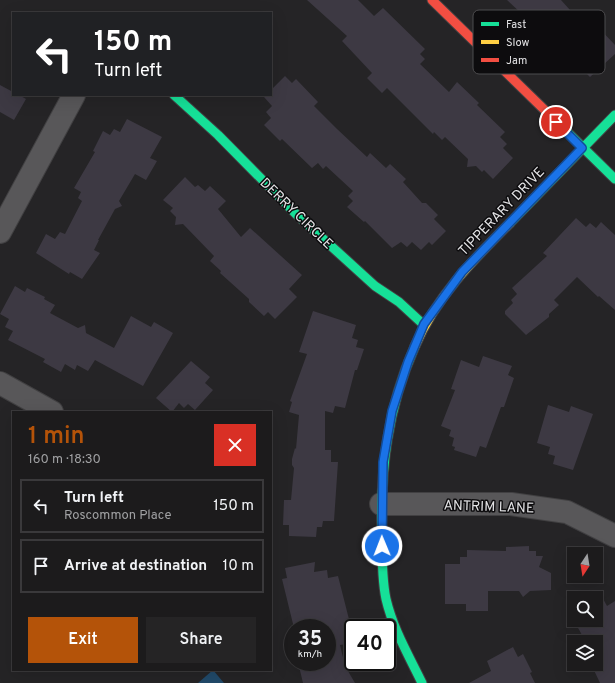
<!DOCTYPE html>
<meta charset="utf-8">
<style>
body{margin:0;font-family:Overpass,sans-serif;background:#252425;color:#f1f3f6;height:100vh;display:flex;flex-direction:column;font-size:15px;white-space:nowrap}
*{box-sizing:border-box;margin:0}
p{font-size:13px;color:#a0a1a3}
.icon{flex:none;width:22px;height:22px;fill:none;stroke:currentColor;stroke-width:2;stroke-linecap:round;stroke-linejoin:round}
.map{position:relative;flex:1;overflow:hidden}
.drawer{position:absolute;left:12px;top:411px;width:260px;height:260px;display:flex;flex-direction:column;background:#1c1b1c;border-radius:0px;box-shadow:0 4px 16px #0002,0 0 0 1px #3a393b}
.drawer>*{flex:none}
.guide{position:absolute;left:12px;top:12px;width:260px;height:84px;border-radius:0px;box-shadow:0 4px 16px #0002,0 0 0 1px #3a393b;background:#202124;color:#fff;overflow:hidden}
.needle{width:26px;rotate:192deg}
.buttons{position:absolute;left:567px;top:547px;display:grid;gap:8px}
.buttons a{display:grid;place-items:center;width:36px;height:36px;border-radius:0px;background:#1c1b1c;box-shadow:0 4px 16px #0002,0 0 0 1px #3a393b;font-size:20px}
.speed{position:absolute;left:284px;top:619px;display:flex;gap:8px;font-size:20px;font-weight:700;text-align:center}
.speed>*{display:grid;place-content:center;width:52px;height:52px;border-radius:50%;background:#1c1b1c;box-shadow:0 4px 16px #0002,0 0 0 1px #3a393b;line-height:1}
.speed small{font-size:10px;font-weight:400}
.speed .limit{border:2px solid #111;border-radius:6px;background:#fff;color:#111}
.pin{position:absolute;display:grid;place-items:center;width:34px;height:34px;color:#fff;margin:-17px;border:2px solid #fff;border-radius:50%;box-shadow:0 1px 4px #0007}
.me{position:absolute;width:44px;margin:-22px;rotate:359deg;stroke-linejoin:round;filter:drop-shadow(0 0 3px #0008)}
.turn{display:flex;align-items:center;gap:14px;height:84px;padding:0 16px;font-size:18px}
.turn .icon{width:52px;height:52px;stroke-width:2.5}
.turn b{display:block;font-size:28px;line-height:34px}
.round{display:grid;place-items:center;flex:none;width:42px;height:42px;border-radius:0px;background:#252425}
.headline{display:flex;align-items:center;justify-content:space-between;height:68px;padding:0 16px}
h1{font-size:24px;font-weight:600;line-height:30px;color:#b45309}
.primary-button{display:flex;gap:8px;margin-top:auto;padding:8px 16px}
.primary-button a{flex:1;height:46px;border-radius:0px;background:#b45309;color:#fff;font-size:16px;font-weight:600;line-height:46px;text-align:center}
.primary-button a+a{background:#252425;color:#f1f3f6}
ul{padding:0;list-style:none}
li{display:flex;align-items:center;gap:12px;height:54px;margin:0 8px 6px;padding:0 8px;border:2px solid #3a393b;border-radius:0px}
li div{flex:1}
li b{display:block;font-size:15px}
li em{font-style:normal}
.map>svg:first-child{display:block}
.water{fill:#214a6a}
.building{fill:#3d3943}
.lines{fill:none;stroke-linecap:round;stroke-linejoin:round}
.street-casing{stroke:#414042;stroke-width:24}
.fast-casing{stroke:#414042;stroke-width:11}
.slow-casing{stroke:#414042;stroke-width:11}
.jam-casing{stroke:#414042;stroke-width:11}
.street{stroke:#585759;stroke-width:22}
.fast{stroke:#16e098;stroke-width:9}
.slow{stroke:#ffcf43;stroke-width:9}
.jam{stroke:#f24e42;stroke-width:9}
.route-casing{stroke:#114b97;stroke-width:10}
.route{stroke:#1a73e8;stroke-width:7}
.labels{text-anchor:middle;stroke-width:3;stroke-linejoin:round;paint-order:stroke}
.street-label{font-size:14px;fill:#e3e3e5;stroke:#0d0c0e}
.key{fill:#0d0c0e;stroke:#4d4c4e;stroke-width:1}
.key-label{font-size:11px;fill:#e3e3e5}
</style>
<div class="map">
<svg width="615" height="683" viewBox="0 0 615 683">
<rect width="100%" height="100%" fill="#252426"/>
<polygon class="water" points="213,670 224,683 198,683"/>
<g class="building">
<polygon points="307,0 358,0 374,16 383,8 425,49 420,54 425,59 420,64 449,92 457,82 479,103 477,105 505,132 500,137 507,144 503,148 513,158 493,179 484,170 482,172 476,166 467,167 468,159 445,137 442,140 434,132 433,134 387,88 382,93 367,78 372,73 342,41 347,36"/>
<polygon points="507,0 561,0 570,10 567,13 589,36 598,27 615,45 615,54 590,77 580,67 575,72 570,66 565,72 523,29 528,24 520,16 522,14"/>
<polygon points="285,76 292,83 296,79 318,102 314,106 337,129 367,157 370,153 386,168 390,164 406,179 403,182 422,203 426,203 438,215 434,219 446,231 432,245 429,242 421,250 412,242 407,247 401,242 392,248 365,221 364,222 347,207 353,201 348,196 353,191 326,166 323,169 318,163 312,168 282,139 280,141 264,125 271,118 266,112 272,106 264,97 267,95 271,95 271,90"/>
<polygon points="0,85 13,92 13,95 19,95 26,99 14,120 0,112"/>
<polygon points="127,119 162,137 150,158 157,161 146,180 135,174 119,201 122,206 115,209 98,240 99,240 94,250 100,253 82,279 70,272 69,274 36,253 46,234 55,239 60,232 65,234 82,201 78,198 81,192 74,188 95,152 93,151 103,131 110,135 114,129 120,132"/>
<polygon points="185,177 195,187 198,185 205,191 210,186 226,201 218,209 241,237 250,228 302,275 289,289 297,297 275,319 268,312 264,316 249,302 249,299 220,273 221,271 210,261 214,256 183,224 175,225 176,217 170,211 173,208 163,200"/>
<polygon points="576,218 586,227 590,223 596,228 601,222 615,235 615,310 599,296 598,297 577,277 554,300 559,305 549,314 549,317 526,335 505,314 505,311 513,303 511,300 517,294 512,288 547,256 543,253"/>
<polygon points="15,286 25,292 27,288 45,297 44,299 55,305 50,313 78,328 85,325 86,333 114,348 131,316 151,327 154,322 173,333 143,386 95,360 88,371 77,365 75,370 65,364 61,372 43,362 45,359 8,340 13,331 5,327 9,319 0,314"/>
<polygon points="313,311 356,325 352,338 358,340 356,347 364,349 357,370 355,370 345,408 335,406 333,413 325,411 325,450 331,450 331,462 338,462 334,521 323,521 322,527 317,527 316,537 289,536 289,525 283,525 284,500 291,500 294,468 292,465 292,459 295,448 296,449 299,415 289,412 292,402 290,401 307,354 299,352"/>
<polygon points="483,356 512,366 508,375 514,378 504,407 501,407 486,448 480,446 476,457 454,450 455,447 452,446 454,438 449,436 451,430 441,426 455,390 451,389 461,360 479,367"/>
<polygon points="191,361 210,377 205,383 213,390 195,410 188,404 184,408 179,403 172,412 156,398"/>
<polygon points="548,405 569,412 571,406 593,414 573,470 553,464 555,456 548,454 550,447 537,443"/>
<polygon points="529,546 529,551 536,551 536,556 543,556 539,567 551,573 551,590 530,591 523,597 519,591 488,591 488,611 466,611 466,604 445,604 445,564 460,564 460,557 467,557 467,550 506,551 506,547"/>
<polygon points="315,562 314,572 327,570 328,578 338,576 353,635 345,636 347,644 340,645 345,666 355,683 303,683 298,662 327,662 327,628 294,628 282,579 287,578 285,568"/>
<polygon points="601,595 607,606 615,601 615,683 600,683 592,666 598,663 596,660 596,642 586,642 569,612 574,609 574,620 596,620 595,598"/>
<polygon points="513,647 518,657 523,654 532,672 530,673 535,683 469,683 491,671 487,661"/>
</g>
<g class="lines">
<defs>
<g id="street">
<polyline points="0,232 74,95"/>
<polyline points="0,383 52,412"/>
<polyline points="381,504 511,504 567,512 615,536"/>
</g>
<g id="fast">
<polyline points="174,95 218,135 297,215 375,286 399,302 424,325"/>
<polyline points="558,123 615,179"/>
<polyline points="510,223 615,115"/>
<path d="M 415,346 C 387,409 380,470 382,539 C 382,558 382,580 386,599 C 393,629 409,656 422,683"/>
</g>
<path id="slow" d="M 415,346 C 436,297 473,260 510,223"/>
<polyline id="jam" points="432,0 558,123"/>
</defs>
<use href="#street" class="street-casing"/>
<use href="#fast" class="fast-casing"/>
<use href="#slow" class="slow-casing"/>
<use href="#jam" class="jam-casing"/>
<use href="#street" class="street"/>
<use href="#fast" class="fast"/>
<use href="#slow" class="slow"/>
<use href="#jam" class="jam"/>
</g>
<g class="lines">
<defs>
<polyline id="route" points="382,546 383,462 392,411 408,362 424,324 462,272 582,148 556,122"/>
</defs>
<use href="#route" class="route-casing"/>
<use href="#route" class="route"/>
</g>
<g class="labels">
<g class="street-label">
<text transform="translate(501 211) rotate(-46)" y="5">TIPPERARY DRIVE</text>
<text transform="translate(297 213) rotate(44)" y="5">DERRY CIRCLE</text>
<text transform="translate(489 506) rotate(2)" y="5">ANTRIM LANE</text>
</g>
</g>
<rect x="473" y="10" width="132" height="64" rx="6" class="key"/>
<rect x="481" y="22" width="18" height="4" fill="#16e098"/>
<rect x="481" y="40" width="18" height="4" fill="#ffcf43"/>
<rect x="481" y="58" width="18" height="4" fill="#f24e42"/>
<g class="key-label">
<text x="506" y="28">Fast</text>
<text x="506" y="46">Slow</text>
<text x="506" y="64">Jam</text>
</g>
</svg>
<div class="buttons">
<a><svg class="needle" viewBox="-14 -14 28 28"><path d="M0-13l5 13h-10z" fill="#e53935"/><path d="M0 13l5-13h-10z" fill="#a0a1a3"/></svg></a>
<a><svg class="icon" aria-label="search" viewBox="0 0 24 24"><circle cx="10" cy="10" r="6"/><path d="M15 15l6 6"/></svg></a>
<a><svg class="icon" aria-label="layers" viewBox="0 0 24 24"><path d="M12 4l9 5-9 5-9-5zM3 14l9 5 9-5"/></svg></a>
</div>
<div class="speed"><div>35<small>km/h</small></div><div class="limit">40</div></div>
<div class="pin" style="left:556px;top:122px;background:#d93025"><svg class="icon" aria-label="arrive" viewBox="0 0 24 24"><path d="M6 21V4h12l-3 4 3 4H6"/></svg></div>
<svg class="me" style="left:382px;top:546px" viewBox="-20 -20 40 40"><circle r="17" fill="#1a73e8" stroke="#fff" stroke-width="3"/><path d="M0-11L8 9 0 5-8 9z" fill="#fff"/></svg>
<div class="guide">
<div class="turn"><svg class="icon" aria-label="left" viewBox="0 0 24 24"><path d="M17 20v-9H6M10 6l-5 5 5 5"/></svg><div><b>150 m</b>Turn left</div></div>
</div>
<section class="drawer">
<div class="headline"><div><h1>1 min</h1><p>160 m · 18:30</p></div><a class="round" style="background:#d93025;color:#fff"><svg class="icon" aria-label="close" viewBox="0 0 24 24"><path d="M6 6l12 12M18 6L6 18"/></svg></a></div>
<ul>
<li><svg class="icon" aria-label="left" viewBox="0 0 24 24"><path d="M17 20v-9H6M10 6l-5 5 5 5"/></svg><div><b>Turn left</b><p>Roscommon Place</p></div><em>150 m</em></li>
<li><svg class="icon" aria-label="arrive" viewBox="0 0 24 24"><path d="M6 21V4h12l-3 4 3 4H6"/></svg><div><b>Arrive at destination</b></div><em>10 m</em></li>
</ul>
<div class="primary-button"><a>Exit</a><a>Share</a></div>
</section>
</div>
